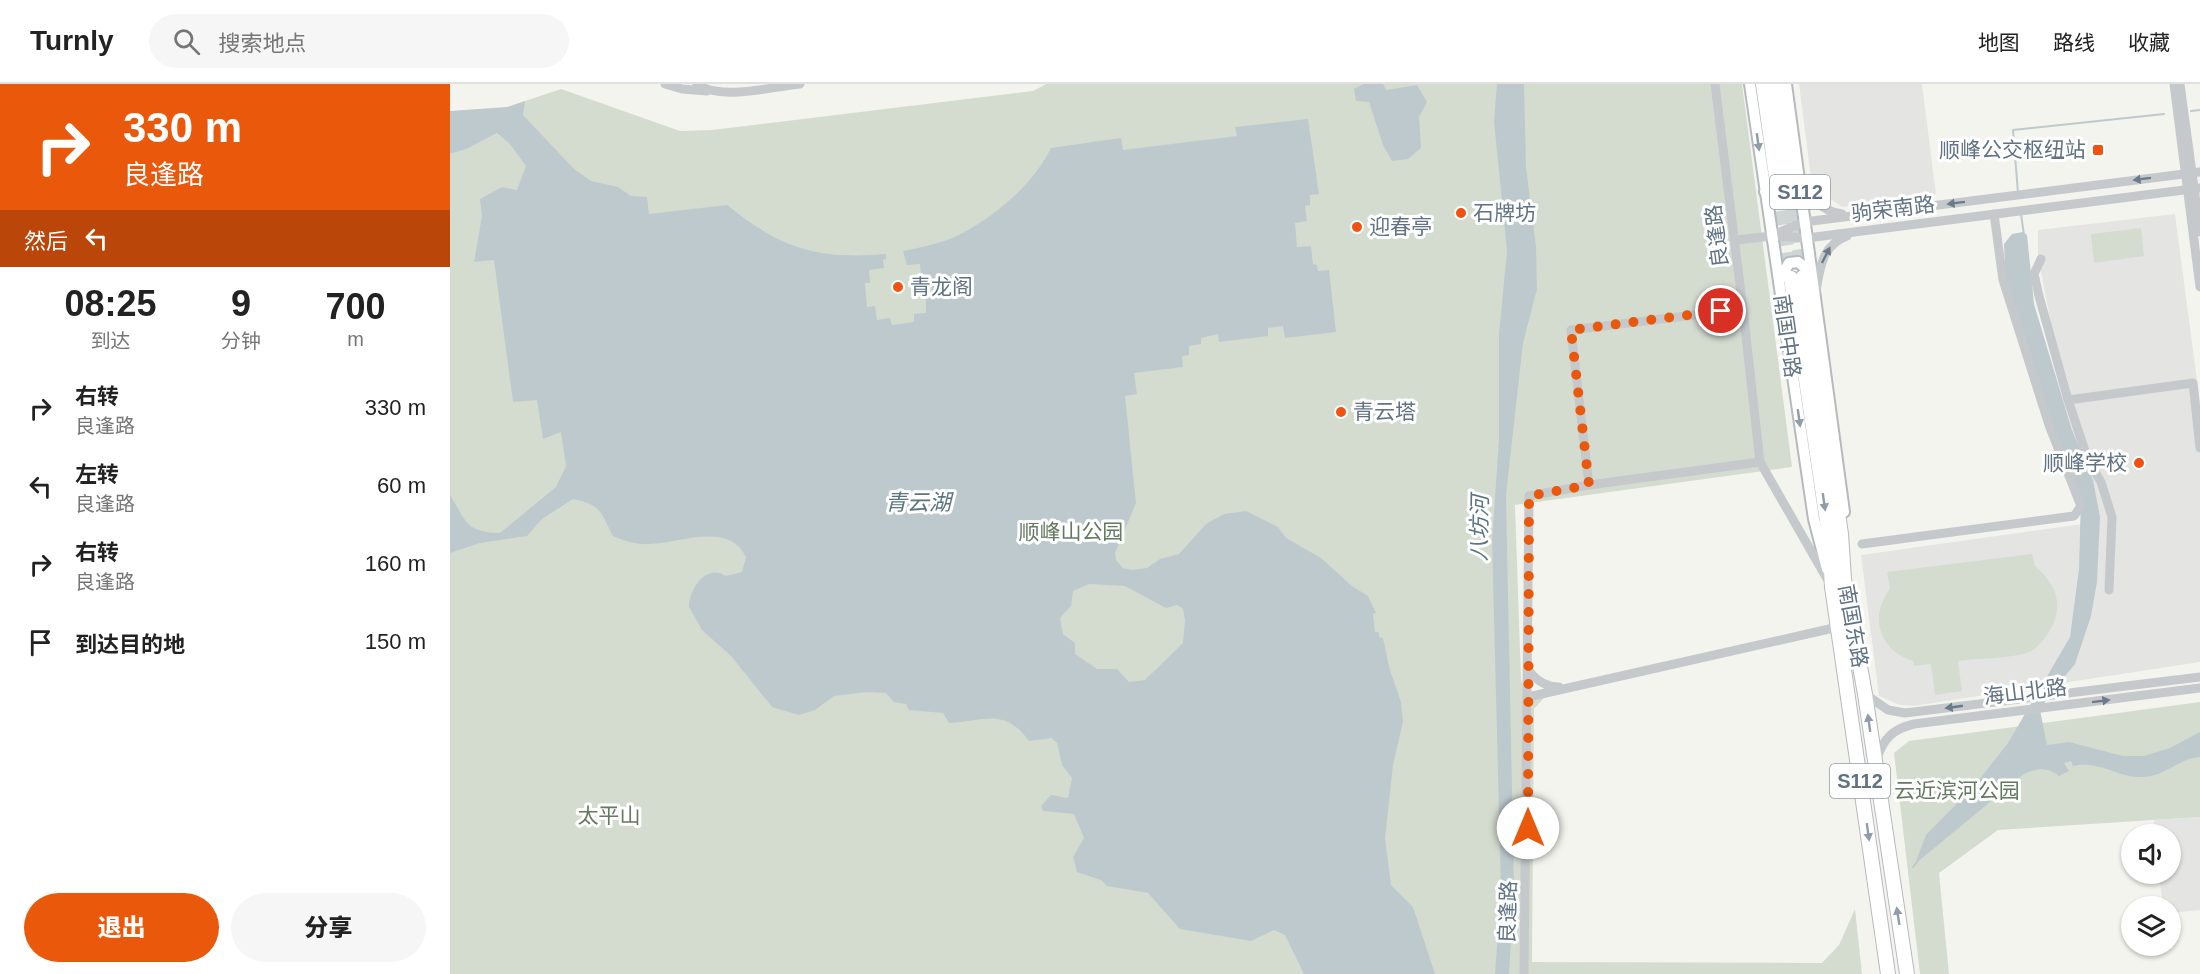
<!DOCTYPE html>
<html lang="zh">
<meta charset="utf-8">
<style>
body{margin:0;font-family:Helvetica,"Noto Sans SC",sans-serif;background:#f6f6f6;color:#222;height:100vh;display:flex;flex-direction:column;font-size:22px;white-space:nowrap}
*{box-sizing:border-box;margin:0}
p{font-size:20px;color:#767676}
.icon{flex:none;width:33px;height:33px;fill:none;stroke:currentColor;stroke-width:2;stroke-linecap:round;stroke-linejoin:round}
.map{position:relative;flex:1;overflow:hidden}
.panel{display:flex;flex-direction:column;background:#fff;width:450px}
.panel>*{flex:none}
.banner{background:#ea580c;color:#fff;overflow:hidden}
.tools{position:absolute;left:1671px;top:740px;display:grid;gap:12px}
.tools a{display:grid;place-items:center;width:60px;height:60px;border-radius:50%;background:#fff;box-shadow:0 2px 4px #0004;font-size:30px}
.pin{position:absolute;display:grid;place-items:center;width:51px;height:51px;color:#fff;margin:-26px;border:3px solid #fff;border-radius:50%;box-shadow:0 2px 6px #0007}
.me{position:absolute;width:66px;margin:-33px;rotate:0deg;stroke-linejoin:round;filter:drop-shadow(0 0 4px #0008)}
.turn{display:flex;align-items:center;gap:21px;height:126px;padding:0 24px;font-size:27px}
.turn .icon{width:78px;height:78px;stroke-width:2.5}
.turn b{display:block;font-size:42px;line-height:51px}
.then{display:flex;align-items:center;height:57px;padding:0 24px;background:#0003;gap:12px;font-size:22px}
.eta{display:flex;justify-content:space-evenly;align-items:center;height:102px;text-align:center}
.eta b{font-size:36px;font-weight:800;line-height:42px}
.cta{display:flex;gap:12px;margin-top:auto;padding:12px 24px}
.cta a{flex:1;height:69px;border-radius:36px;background:#ea580c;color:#fff;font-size:24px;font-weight:800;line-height:69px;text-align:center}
.cta a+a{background:#f6f6f6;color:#222}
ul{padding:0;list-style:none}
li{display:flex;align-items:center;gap:18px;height:78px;padding:0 24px}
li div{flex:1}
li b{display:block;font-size:22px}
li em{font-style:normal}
header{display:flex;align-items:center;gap:36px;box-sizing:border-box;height:84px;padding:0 30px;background:#fff;border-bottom:2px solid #e0e0e0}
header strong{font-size:28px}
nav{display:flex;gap:33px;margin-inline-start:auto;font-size:21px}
.search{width:420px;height:54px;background:#f6f6f6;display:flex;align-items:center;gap:15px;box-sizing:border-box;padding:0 21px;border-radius:33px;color:#767676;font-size:22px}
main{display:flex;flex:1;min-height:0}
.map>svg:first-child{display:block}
.built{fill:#e4e5e3}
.green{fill:#d4dcd0}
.water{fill:#bec9ce;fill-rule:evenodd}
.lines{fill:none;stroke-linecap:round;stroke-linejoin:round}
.stream{stroke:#bec9ce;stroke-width:2}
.highway-tunnel{stroke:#cfd4d4;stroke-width:14;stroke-dasharray:14 7;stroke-linecap:butt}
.major-casing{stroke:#b6babe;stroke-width:14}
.highway-casing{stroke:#b7babd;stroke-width:16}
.minor{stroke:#c6c9cc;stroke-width:9}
.major{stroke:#fff;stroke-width:10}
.highway{stroke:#fff;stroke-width:14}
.oneway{fill:#909ca8}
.oneway2{fill:#6a7b8a}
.route{stroke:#ea580c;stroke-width:10;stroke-dasharray:0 18}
.poi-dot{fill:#f25211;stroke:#fff;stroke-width:2}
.labels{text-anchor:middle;stroke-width:6;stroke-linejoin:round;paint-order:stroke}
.shield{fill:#fff;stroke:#909ca8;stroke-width:1.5}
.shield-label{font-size:20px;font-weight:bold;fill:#607283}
.poi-label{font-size:21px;fill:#607283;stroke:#fff;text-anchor:start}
.street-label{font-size:21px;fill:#607283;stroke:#fff}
.park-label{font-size:21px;fill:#637a5f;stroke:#fff}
.water-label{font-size:22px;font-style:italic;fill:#5b7581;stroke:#fff}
</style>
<header>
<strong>Turnly</strong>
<div class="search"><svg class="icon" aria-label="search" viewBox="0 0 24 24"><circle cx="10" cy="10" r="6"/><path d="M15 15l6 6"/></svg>搜索地点</div>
<nav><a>地图</a><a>路线</a><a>收藏</a></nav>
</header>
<main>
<section class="panel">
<div class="banner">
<div class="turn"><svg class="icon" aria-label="right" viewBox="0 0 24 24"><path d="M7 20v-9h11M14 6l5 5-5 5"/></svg><div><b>330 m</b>良逢路</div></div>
<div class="then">然后<svg class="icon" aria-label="left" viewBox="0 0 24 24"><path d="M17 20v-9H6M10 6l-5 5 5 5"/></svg></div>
</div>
<div class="eta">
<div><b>08:25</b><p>到达</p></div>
<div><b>9</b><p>分钟</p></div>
<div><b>700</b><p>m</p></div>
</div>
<ul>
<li><svg class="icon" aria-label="right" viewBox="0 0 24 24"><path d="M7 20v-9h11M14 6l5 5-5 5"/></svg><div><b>右转</b><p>良逢路</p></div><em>330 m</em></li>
<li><svg class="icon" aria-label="left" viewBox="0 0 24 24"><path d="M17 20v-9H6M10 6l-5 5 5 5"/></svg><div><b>左转</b><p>良逢路</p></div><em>60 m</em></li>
<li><svg class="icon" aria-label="right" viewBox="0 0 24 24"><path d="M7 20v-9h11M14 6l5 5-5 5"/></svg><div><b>右转</b><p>良逢路</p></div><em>160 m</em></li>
<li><svg class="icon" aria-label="arrive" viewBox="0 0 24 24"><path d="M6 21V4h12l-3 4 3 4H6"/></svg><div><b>到达目的地</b></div><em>150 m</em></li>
</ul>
<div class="cta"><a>退出</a><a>分享</a></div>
</section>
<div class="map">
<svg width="1750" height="890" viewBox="0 0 1750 890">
<rect width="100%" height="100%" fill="#f4f4ef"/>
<g class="built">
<polygon points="1349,0 1472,0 1486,110 1392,123 1362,102"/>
<polygon points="1725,130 1750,319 1750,578 1463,622 1450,621 1429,612 1411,471 1640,439 1588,173 1588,146"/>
<polygon points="1750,733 1750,826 1721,829 1720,822 1713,822 1709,789 1720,789 1720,750 1705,750 1704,736"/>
</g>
<g class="green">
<polygon points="596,0 1292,0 1342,383 1065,421 1071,595 1074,608 1094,614 1084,625 1082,878 1372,879 1389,861 1405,825 1412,890 0,890 0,70 17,65 47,49 75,17 111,5 230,47 262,46 583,7"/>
<polygon points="1691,144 1694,172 1644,179 1641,150"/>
<path d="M 1582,470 L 1585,482 C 1610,503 1615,527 1595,554 C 1591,559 1584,567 1577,569 C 1556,575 1530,574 1508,577 L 1512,607 L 1485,611 L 1481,580 L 1464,582 L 1463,577 C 1430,567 1418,533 1440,505 L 1437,488 Z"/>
<polygon points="1750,618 1750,733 1548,746 1489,789 1499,890 1470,890 1444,669 1459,657"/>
</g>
<g class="water">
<polygon points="913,0 933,0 936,6 967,1 977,18 969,33 971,64 958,75 942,77 933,61 919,18 906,17 904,5"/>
<polygon points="1047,0 1074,0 1076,83 1086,163 1087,205 1073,259 1056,411 1064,804 1059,890 1045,890 1051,805 1042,457 1049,356 1049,250 1057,167 1044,37"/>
<path d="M 75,17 L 73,31 L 124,85 L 141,97 L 168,103 L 181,112 L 197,113 L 199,130 L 277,121 C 330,164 367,176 436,170 L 436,175 L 433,176 L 434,184 L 419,186 L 420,199 L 415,199 L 417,223 L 425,222 L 427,236 L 440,234 L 442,241 L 464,238 L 464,230 L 476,229 L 476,215 L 483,214 L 480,190 L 471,191 L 470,180 L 457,181 L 453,167 C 472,163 493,159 511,150 C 546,132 584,99 601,64 L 671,54 L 673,66 L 787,52 L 785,43 L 858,35 L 869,110 L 860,111 L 860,121 L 855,122 L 857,137 L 845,139 L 847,163 L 861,162 L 863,180 L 867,181 L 868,187 L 879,186 L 886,248 L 835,254 L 833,242 L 818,244 L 818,252 L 769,258 L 768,250 L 751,254 L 751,260 L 739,262 L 739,271 L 732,272 L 733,283 L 684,289 L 687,310 L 675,312 L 686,419 L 665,469 L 666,476 L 673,484 L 682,486 L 697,484 L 710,475 L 729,470 L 756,440 L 774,430 L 796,427 L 828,443 L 836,454 L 871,474 L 902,502 L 918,512 L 926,529 L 923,530 L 925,548 L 929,548 L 929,553 L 933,554 L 939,583 L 951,618 L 953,638 L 943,681 L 935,754 L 941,801 L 963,823 L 985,890 L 854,890 L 835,851 L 824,846 L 801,857 L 730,845 L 698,809 L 657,802 L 651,796 L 627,788 L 623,773 L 634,754 L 624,730 L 593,727 L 591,722 L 601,711 L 618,714 L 622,694 L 612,681 L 607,659 L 602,654 L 579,657 C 554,623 535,637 499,639 L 493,629 L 459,626 L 456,620 L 444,618 L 436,609 L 418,608 L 384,612 L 365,626 L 349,631 L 322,623 L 281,572 L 252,546 L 239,523 C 239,505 256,479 276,492 L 292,488 L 296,473 C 279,437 230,459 200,460 C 187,461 175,457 163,452 C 151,429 151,420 123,415 L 92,435 L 77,452 L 30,459 L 0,469 L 0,411 C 17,438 15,448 50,449 L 106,403 L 116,382 L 111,348 L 93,355 L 87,316 L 63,318 L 44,176 L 24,178 L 32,132 L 30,115 L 52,103 L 67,106 L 76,82 L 60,60 L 47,49 L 17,65 L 0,70 L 0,27 L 57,23 ZM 639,500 L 675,502 L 716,524 L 727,521 L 733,525 L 735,536 L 733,559 L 695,596 L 679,598 L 667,585 L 647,585 L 625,570 L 625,559 L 613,550 L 610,534 L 621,522 L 623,507 Z"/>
<path d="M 1573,148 L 1577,151 L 1584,220 L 1622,346 L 1643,396 L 1650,433 L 1647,498 L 1641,532 L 1625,580 L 1598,613 L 1590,626 L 1597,661 L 1619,658 L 1673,672 L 1694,672 L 1720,664 L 1750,648 L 1750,673 C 1729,674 1715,693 1692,693 C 1666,694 1652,676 1623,682 L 1621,677 L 1614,679 L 1619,687 L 1609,692 C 1597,683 1587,684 1574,690 L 1465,780 L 1476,751 L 1525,701 L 1558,659 L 1620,553 L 1629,485 L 1631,412 L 1602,340 L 1556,201 L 1554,160 L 1562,150 Z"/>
</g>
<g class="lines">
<g class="stream">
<polyline points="1741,27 1750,26"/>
<polyline points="1568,109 1563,46 1714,30"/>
<polyline points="1571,130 1574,151"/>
<polyline points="1463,783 1467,778"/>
</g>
<g class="highway-tunnel">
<polyline points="1340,103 1353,191"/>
<polyline points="1328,106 1341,190"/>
</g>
<defs>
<g id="major">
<polyline points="1300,0 1364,435 1377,485"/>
<polyline points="1336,0 1394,428"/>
<path d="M 1315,108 C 1326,117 1333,120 1345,112 L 1346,102"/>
<polyline points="1329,197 1339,179 1348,178 1358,186 1361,193"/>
</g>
<g id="highway">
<polyline points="1313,0 1328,106"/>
<polyline points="1326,0 1340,103"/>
<polyline points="1353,193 1391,450 1394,495 1415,610 1457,890"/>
<polyline points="1341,194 1379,451 1382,503 1438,890"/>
</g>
</defs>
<use href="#major" class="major-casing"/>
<use href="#highway" class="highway-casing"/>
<g class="minor">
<polyline points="215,0 232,5 257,7"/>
<path d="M 247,0 C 270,17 321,3 350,0"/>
<polyline points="1724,0 1750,203"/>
<polyline points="1730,0 1750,148"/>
<path d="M 1351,93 C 1359,112 1370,127 1392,130"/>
<polyline points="1323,151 1354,138 1750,88"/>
<polyline points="1286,156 1322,152 1357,154 1750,104"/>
<polyline points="1591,175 1584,190 1589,212 1618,316 1638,376 1651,398 1662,433 1659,506"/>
<path d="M 1366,207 C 1370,184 1372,161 1397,152"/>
<polyline points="1293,225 1310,378 1380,500"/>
<polyline points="1618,316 1743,299 1750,364"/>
<polyline points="1139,401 1310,378"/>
<polyline points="1412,460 1624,432 1631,422 1599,341 1553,196 1544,130"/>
<path d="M 1079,587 C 1087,597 1096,603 1109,603"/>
<polyline points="1415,610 1438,626 1455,629 1750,593"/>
<polyline points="1078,613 1388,543"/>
<path d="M 1427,674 C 1434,654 1443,645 1464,640 L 1750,604"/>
<polyline points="1074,890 1079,412 1139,401 1121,246 1293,225 1265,0"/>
</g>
<use href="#major" class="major"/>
<use href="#highway" class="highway"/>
</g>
<defs><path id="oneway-solid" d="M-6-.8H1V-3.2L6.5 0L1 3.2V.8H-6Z" transform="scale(1.5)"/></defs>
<g class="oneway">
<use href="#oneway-solid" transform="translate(1308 58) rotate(82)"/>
<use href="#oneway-solid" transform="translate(1349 334) rotate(82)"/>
<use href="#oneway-solid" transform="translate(1374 418) rotate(82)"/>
<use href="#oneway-solid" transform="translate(1419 639) rotate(-98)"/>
<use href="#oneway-solid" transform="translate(1418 748) rotate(82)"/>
<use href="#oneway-solid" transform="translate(1448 832) rotate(-99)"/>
</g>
<g class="oneway2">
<use href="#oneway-solid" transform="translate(1692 95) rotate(173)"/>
<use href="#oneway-solid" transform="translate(1506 119) rotate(173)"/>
<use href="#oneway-solid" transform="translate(1376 171) rotate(-63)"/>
<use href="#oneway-solid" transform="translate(1651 617) rotate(-7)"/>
<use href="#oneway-solid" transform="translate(1504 623) rotate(172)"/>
</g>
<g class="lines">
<polyline class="route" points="1078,744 1079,412 1139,401 1121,246 1271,227"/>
</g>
<g class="poi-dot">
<rect x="1642" y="60" width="12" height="12" rx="3"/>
<circle cx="1011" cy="129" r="6"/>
<circle cx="907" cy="143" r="6"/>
<circle cx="448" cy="203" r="6"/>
<circle cx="891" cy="328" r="6"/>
<circle cx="1689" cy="379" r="6"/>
</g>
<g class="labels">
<g class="shield">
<rect x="1320" y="91" width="60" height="34" rx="4.5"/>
<rect x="1380" y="680" width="60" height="34" rx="4.5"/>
</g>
<g class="shield-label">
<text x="1350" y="115">S112</text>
<text x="1410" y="704">S112</text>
</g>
<g class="poi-label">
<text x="1636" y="73" text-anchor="end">顺峰公交枢纽站</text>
<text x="1023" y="136">石牌坊</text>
<text x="919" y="150">迎春亭</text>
<text x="460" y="210">青龙阁</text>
<text x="903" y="335">青云塔</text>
<text x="1677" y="386" text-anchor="end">顺峰学校</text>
</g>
<g class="street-label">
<text transform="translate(1443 125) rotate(-7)" y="7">驹荣南路</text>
<text transform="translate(1267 152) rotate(-97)" y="7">良逢路</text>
<text transform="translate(1337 252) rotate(82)" y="7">南国中路</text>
<text transform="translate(1403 542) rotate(80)" y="7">南国东路</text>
<text transform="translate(1575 608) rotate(-7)" y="7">海山北路</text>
<text transform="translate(1058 828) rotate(-88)" y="7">良逢路</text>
</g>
<g class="park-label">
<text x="621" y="455">顺峰山公园</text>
<text x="1507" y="714">云近滨河公园</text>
<text x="159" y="739">太平山</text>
</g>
<g class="water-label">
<text x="468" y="426">青云湖</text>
<text transform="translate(1029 444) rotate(-89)" y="8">八坊河</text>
</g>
</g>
</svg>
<div class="tools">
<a><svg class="icon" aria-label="sound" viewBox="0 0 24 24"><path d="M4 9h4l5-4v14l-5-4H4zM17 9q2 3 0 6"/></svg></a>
<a><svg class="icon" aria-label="layers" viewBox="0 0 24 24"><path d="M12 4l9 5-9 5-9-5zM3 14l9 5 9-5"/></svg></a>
</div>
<div class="pin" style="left:1271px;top:227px;background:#d93025"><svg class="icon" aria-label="arrive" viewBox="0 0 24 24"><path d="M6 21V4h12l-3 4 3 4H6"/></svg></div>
<svg class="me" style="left:1078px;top:744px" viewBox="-20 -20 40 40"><circle r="19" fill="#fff"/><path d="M0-13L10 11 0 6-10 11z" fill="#ea580c"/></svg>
</div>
</main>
